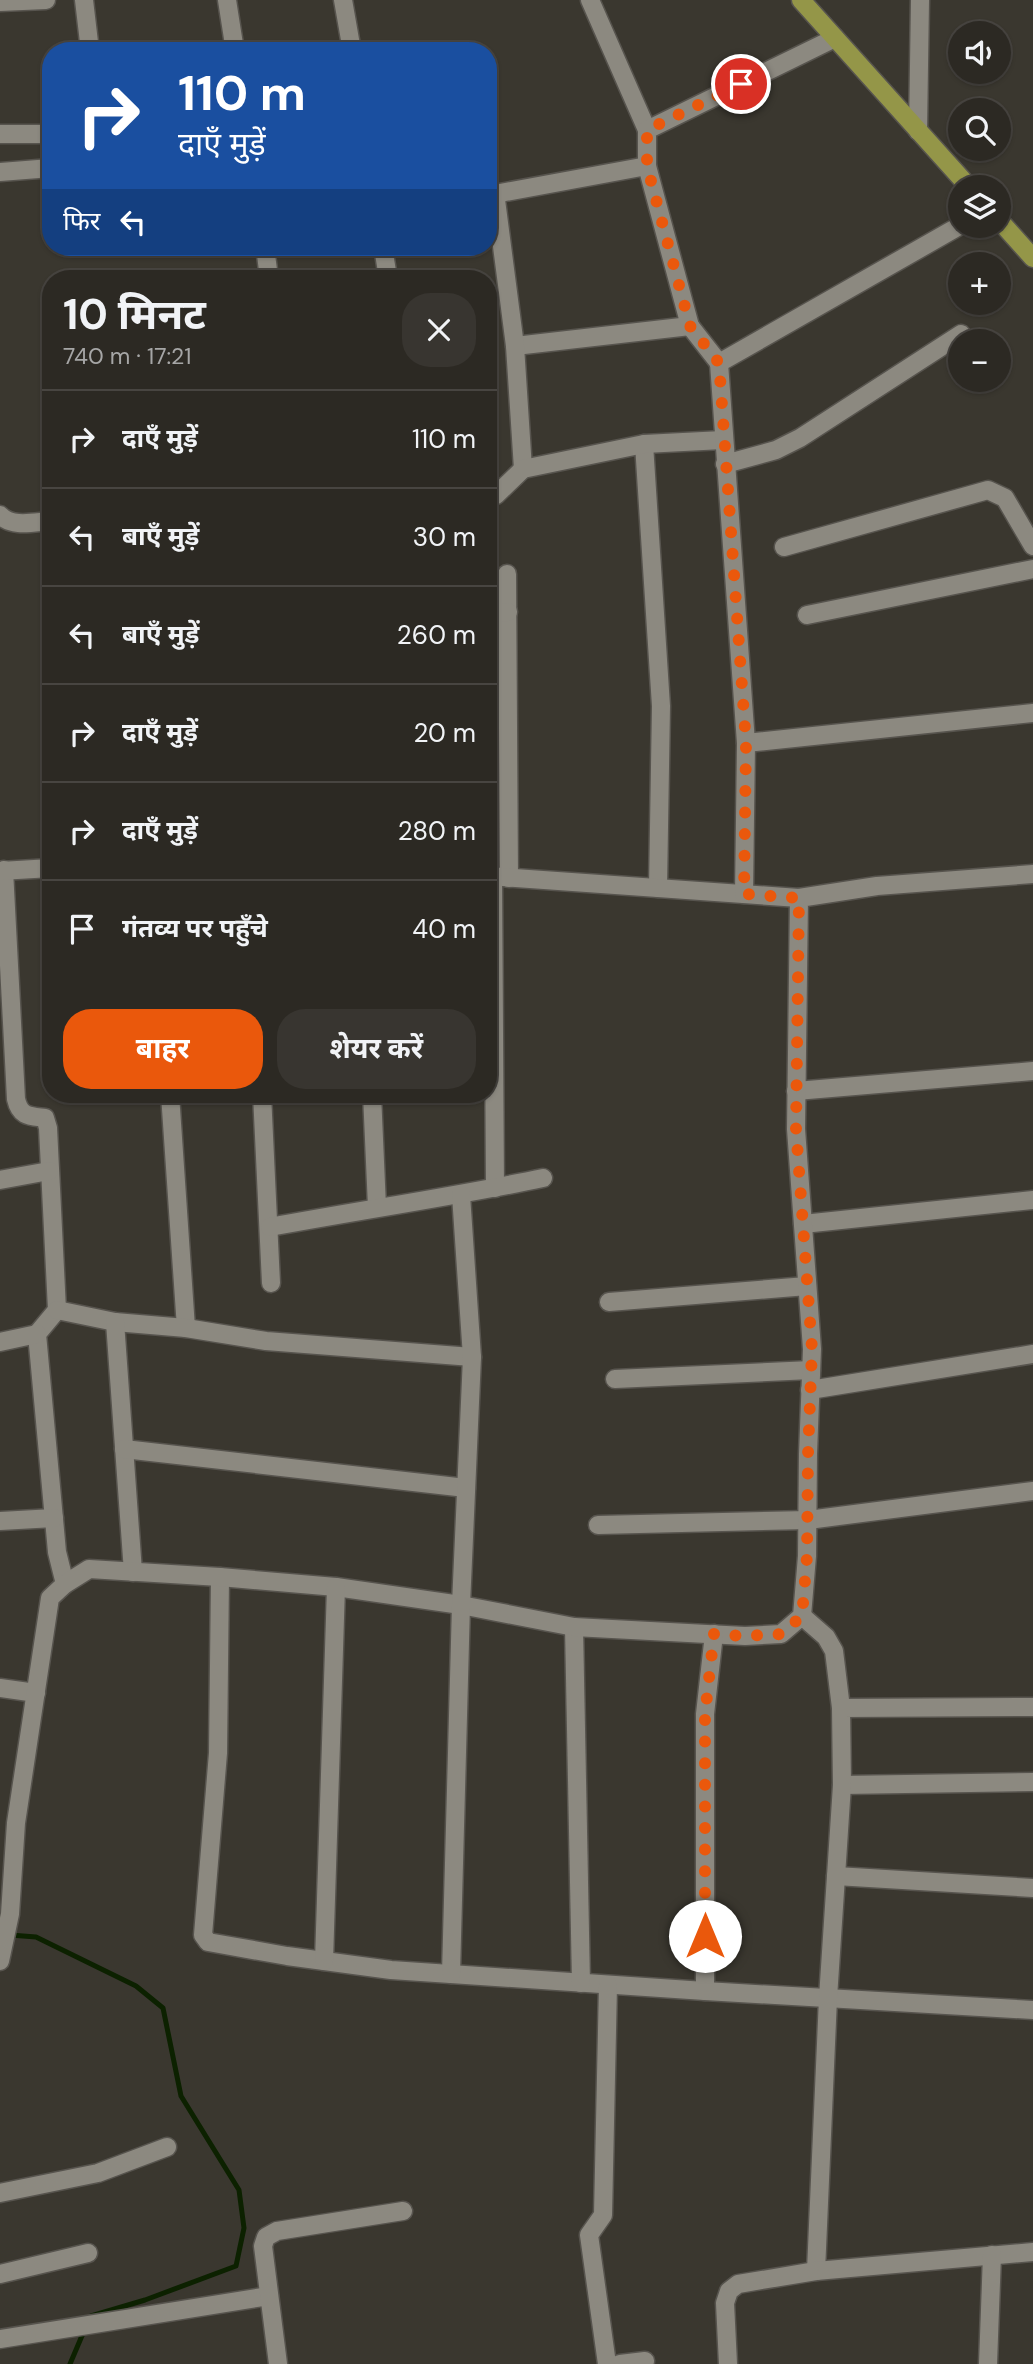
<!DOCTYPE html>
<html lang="hi">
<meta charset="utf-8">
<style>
body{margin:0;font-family:"DM Sans","Noto Sans Devanagari",sans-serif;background:#383530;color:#f1f3f6;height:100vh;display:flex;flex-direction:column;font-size:26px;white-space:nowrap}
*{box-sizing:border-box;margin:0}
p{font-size:23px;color:#a6a6a6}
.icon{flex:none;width:38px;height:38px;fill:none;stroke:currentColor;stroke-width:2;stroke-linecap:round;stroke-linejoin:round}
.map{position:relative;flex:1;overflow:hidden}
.drawer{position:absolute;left:42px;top:270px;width:455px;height:833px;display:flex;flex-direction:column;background:#2c2923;border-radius:28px;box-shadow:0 2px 5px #0004,0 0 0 2px #484541}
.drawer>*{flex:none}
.guide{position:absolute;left:42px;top:42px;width:455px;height:214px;border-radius:28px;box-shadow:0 2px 5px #0004,0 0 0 2px #484541;background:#1a4fa0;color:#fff;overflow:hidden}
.tools{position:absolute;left:948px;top:21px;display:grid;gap:14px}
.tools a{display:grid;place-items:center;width:63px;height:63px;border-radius:50%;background:#2c2923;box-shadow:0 2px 5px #0004,0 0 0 2px #484541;font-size:35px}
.pin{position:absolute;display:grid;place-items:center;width:60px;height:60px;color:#fff;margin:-30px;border:4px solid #fff;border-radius:50%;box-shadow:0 2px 7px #0007}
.me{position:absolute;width:77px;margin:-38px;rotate:0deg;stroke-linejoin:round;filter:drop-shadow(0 0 5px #0008)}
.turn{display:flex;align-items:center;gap:24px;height:147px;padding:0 21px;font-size:32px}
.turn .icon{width:91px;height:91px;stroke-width:2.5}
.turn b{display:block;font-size:49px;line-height:60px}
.then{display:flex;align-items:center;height:66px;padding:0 21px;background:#0003;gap:14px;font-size:26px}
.round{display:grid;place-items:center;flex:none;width:74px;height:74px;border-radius:28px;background:#383530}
.headline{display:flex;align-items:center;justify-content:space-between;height:119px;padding:0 21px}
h1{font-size:42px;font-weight:700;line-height:52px}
.primary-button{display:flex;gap:14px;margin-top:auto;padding:14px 21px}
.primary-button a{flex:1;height:80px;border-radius:28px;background:#ea580c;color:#fff;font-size:28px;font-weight:700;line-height:80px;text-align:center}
.primary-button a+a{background:#383530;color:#f1f3f6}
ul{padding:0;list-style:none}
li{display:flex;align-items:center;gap:21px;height:98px;padding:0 21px;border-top:2px solid #484541}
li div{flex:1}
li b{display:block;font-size:26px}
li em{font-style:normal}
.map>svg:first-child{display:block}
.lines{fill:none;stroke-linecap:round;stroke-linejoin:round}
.stream{stroke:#0c2100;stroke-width:5}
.minor-casing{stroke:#57544e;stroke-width:21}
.major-casing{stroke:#57544e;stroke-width:21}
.minor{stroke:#8c8980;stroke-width:18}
.major{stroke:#949648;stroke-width:18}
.route{stroke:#ea580c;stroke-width:12;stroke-dasharray:0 21.6}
</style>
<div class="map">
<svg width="1033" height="2364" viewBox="0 0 1033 2364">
<rect width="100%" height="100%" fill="#3a372f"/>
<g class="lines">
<g class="stream">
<polyline points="10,1935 36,1937 136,1986 163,2008 181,2096 239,2190 244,2228 236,2266 145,2300 91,2316"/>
<polyline points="70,2364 84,2331"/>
</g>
<defs>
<g id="minor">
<polyline points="84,0 90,51"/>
<polyline points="227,0 235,51"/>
<polyline points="343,0 352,51"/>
<polyline points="590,0 647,130"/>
<polyline points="0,2 46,0"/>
<polyline points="918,131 920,0"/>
<polyline points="0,134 51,134"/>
<polyline points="0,172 51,168"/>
<polyline points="265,247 269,278"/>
<polyline points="383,247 388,278"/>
<polyline points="515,346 690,326"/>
<polyline points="719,363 690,326 647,166 647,130 835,38"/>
<polyline points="644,444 661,706 658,888"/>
<polyline points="725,464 776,450 800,438 961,334"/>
<polyline points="523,469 515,346 496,200 500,193 647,166"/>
<polyline points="488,496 496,495 523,469 644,444 723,440"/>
<path d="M 0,515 C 12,528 34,522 51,521"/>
<polyline points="784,547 988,490 1005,498 1033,546"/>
<polyline points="507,574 509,878"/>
<polyline points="488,613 508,612"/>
<polyline points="807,615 1033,569"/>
<polyline points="746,743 1033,713"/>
<path d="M 4,870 L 16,1099 C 20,1117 30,1116 45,1118 L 48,1128 L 57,1310 L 37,1334 L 57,1552 L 65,1584"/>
<polyline points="0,871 51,868"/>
<polyline points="488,876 799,898"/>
<polyline points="493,877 495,1188"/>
<polyline points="744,894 746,743 719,363 961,225"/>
<polyline points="796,1091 1033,1071"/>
<polyline points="170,1094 186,1328"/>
<polyline points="262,1094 271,1283"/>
<polyline points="372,1094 377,1207"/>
<polyline points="0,1180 49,1171"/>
<polyline points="803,1224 1033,1200"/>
<path d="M 270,1227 C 361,1210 452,1197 543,1178"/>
<polyline points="609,1302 807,1286"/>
<polyline points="57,1310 115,1322 186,1328 266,1341 472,1357"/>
<polyline points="115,1322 133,1572"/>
<polyline points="0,1342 37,1334"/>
<polyline points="615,1379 811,1370"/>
<polyline points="810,1390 1033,1354"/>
<polyline points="124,1449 466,1488"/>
<polyline points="0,1521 54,1518"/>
<polyline points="598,1525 808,1520 1033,1491"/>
<polyline points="220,1577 218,1753 203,1935 208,1942 287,1956 391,1970 705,1991 1033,2010"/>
<polyline points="802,1616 826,1637 834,1651 841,1708"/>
<polyline points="574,1627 581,1983"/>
<polyline points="0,1688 36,1693"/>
<polyline points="842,1785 1033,1782"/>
<polyline points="836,1876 1033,1888"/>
<polyline points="0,1961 10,1914 16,1823 50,1598 65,1584 89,1569 220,1577 336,1587 461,1605 574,1627 745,1636 781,1634 802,1616 807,1556 808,1454 812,1349 796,1129 799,898 877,886 1033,874"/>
<polyline points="324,1961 336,1587"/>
<polyline points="451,1974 461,1605 472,1357 461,1195"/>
<polyline points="705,1991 705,1714 714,1634"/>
<polyline points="0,2193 98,2173 167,2147"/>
<polyline points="816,2271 828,1998 842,1785 841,1708 1033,1707"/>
<polyline points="0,2274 88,2253"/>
<polyline points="0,2339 269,2296"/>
<polyline points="278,2364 263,2246 266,2237 277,2231 403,2211"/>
<polyline points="607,2364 589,2235 603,2215 608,1985"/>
<polyline points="620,2364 645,2361"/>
<polyline points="728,2364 725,2303 729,2291 738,2284 816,2271 1033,2252"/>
<polyline points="988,2364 992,2255"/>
</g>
<g id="major">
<polyline points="801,0 969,187"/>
<polyline points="999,220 1033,258"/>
</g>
</defs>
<use href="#minor" class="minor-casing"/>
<use href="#major" class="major-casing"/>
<use href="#minor" class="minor"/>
<use href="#major" class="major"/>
</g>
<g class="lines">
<polyline class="route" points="705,1936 705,1714 714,1634 745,1636 781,1634 802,1616 807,1556 808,1454 812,1349 796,1129 799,898 744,894 746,743 719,363 690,326 647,166 647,130 741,84"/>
</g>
</svg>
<div class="tools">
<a><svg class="icon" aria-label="sound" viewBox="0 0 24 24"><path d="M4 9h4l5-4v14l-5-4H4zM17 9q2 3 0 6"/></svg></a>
<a><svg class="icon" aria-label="search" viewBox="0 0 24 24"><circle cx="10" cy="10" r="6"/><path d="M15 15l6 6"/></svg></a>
<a><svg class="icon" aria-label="layers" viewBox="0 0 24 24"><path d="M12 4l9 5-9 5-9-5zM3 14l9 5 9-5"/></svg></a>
<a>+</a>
<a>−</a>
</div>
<div class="pin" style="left:741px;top:84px;background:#d93025"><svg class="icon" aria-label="arrive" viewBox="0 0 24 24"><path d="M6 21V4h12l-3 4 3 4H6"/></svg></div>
<svg class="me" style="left:705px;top:1936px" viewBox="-20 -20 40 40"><circle r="19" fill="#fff"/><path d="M0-13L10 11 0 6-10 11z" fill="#ea580c"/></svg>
<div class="guide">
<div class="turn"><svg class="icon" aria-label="right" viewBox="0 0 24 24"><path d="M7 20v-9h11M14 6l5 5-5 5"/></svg><div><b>110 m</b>दाएँ मुड़ें</div></div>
<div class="then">फिर<svg class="icon" aria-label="left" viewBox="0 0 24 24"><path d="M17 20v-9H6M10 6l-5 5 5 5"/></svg></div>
</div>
<section class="drawer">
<div class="headline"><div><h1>10 मिनट</h1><p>740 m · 17:21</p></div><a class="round"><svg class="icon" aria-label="close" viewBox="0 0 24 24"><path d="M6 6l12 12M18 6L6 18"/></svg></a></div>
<ul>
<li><svg class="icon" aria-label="right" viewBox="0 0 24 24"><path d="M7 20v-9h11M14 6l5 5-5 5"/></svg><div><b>दाएँ मुड़ें</b></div><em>110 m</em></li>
<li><svg class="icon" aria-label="left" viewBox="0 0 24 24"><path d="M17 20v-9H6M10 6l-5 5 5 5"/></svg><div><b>बाएँ मुड़ें</b></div><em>30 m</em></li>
<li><svg class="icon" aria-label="left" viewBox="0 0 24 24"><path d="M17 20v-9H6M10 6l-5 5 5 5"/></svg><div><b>बाएँ मुड़ें</b></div><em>260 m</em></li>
<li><svg class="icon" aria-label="right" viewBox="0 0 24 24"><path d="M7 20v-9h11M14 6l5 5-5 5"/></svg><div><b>दाएँ मुड़ें</b></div><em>20 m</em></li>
<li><svg class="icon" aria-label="right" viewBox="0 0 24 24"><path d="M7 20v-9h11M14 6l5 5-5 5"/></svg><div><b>दाएँ मुड़ें</b></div><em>280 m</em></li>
<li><svg class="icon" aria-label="arrive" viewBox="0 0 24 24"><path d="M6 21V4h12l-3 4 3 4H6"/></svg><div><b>गंतव्य पर पहुँचे</b></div><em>40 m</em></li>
</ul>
<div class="primary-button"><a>बाहर</a><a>शेयर करें</a></div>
</section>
</div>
